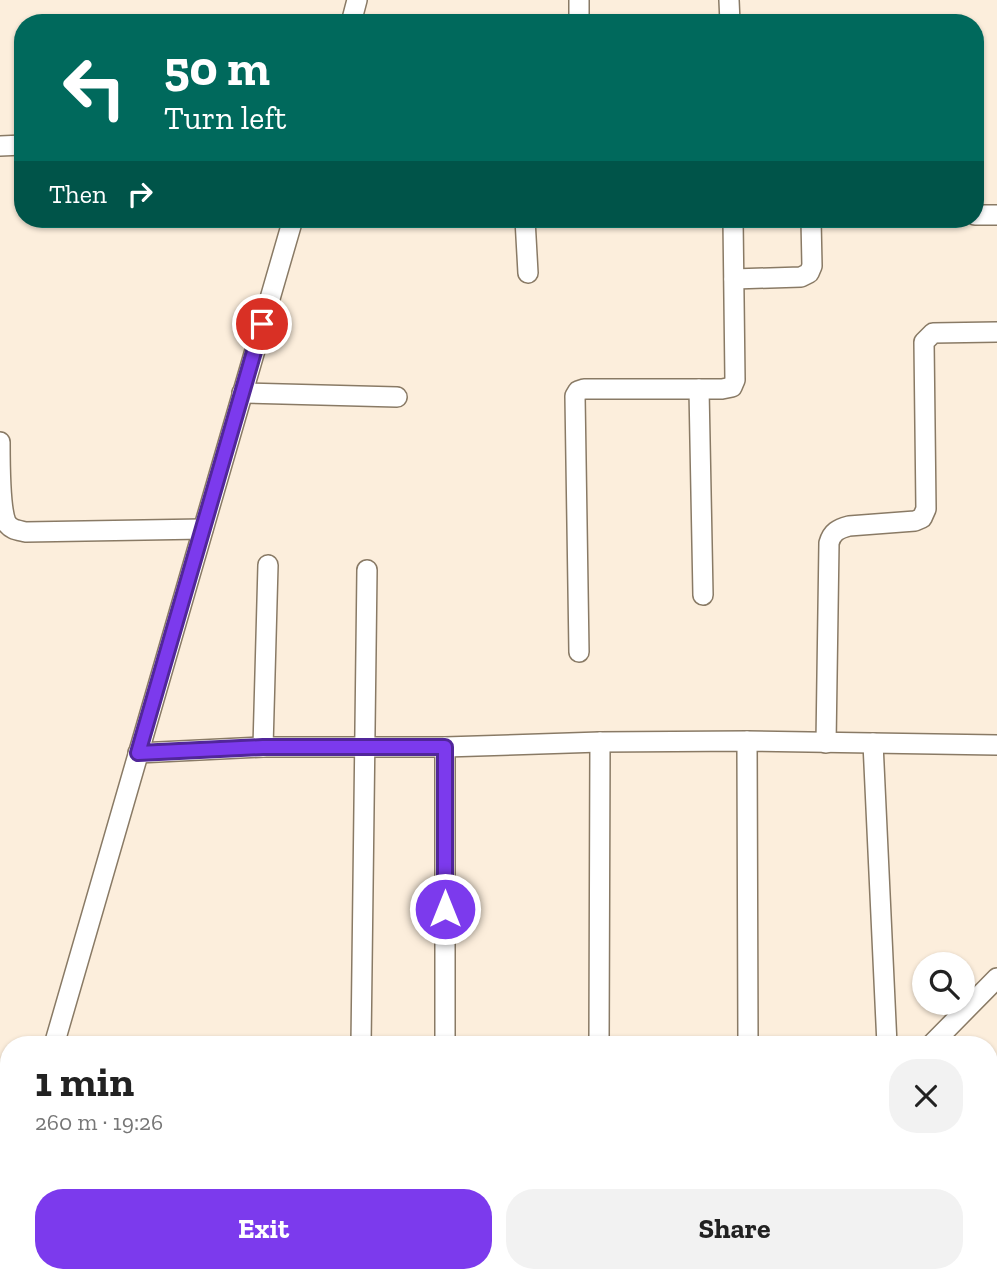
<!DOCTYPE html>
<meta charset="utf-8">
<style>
body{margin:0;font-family:"Zilla Slab",serif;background:#f2f2f2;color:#222;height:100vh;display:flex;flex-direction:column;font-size:26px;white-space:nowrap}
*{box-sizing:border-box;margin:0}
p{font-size:23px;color:#767676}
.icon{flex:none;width:38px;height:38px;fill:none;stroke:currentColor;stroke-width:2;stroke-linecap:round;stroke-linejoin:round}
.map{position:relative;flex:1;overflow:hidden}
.panel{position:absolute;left:0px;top:1036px;width:998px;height:247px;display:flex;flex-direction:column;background:#fff;border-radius:28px 28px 0 0;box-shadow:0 2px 5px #0004}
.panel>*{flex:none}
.banner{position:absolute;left:14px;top:14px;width:970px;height:214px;border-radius:28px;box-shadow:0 2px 5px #0004;background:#00695c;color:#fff;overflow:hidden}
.controls{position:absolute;left:912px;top:952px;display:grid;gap:14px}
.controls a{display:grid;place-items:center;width:63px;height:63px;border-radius:50%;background:#fff;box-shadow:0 2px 5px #0004;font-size:35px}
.pin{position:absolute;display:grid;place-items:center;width:60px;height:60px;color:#fff;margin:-30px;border:4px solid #fff;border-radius:50%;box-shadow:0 2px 7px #0007}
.me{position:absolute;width:77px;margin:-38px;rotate:0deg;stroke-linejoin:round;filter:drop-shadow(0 0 5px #0008)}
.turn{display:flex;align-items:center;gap:24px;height:147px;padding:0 35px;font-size:32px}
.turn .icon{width:91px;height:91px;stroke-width:2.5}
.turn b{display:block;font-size:49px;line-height:60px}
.then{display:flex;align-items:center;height:66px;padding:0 35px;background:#0003;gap:14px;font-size:26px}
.round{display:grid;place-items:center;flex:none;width:74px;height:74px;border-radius:28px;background:#f2f2f2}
.head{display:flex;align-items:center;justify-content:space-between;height:119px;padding:0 35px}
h1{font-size:42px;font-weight:700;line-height:52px}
.cta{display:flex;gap:14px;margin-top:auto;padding:14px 35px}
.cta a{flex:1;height:80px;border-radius:28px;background:#7c3aed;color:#fff;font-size:28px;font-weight:700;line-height:80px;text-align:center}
.cta a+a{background:#f2f2f2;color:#222}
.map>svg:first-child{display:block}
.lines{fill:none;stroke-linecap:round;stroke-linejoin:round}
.minor-casing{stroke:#897a65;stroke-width:22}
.minor{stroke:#fff;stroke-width:19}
.route-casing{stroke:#51269a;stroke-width:18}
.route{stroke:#7c3aed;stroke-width:12}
</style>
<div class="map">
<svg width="997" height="1282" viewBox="0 0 997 1282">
<rect width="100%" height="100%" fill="#fceedc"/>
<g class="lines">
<defs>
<g id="minor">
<polyline points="579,0 579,23"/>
<polyline points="729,0 730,23"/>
<polyline points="351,23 357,0"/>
<polyline points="0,146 23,145"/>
<polyline points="975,215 997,215"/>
<polyline points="525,219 528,273"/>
<polyline points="734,279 801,277 809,273 812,266 811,219"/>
<polyline points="699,389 703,595"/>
<polyline points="242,393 397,397"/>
<path d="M 0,442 C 0,461 0,507 6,522 C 11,530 17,530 26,532 L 203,529"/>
<polyline points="579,652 575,396 578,391 584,389 722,389 732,387 735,380 733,219"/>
<polyline points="747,741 748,1045"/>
<path d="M 826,743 L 829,543 C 832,532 838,529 849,526 L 915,521 L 922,518 L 926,509 L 924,342 L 933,333 L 997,332"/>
<polyline points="873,743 887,1045"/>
<polyline points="263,747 268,565"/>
<polyline points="445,747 445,1045"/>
<polyline points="138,753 263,747 445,747 600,742 747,741 997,745"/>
<polyline points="54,1045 293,219"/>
<polyline points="361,1045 367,570"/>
<polyline points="599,1045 600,742"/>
<polyline points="931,1045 997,978"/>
<polyline points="0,1183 9,1185"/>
<polyline points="0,1233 9,1203"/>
<polyline points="599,1282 599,1274"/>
<polyline points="684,1282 693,1274"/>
</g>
</defs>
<use href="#minor" class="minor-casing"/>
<use href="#minor" class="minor"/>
</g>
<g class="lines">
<defs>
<polyline id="route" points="262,324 138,753 263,747 445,747 445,909"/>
</defs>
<use href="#route" class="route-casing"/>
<use href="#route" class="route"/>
</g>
</svg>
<div class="controls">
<a><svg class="icon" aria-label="search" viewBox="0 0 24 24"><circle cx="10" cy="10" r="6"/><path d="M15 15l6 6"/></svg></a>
</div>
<div class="pin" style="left:262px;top:324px;background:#d93025"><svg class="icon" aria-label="arrive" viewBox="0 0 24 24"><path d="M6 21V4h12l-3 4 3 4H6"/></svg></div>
<svg class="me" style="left:445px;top:909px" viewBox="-20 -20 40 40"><circle r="17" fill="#7c3aed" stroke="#fff" stroke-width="3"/><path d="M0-11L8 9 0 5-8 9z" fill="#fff"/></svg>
<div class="banner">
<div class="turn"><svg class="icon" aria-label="left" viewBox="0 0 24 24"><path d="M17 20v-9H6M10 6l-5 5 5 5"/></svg><div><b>50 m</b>Turn left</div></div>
<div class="then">Then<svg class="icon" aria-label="right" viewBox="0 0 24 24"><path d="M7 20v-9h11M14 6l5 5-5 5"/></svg></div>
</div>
<section class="panel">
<div class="head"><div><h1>1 min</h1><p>260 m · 19:26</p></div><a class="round"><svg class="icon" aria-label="close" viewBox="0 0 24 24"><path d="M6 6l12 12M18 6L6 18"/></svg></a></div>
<div class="cta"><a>Exit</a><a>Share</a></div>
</section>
</div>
